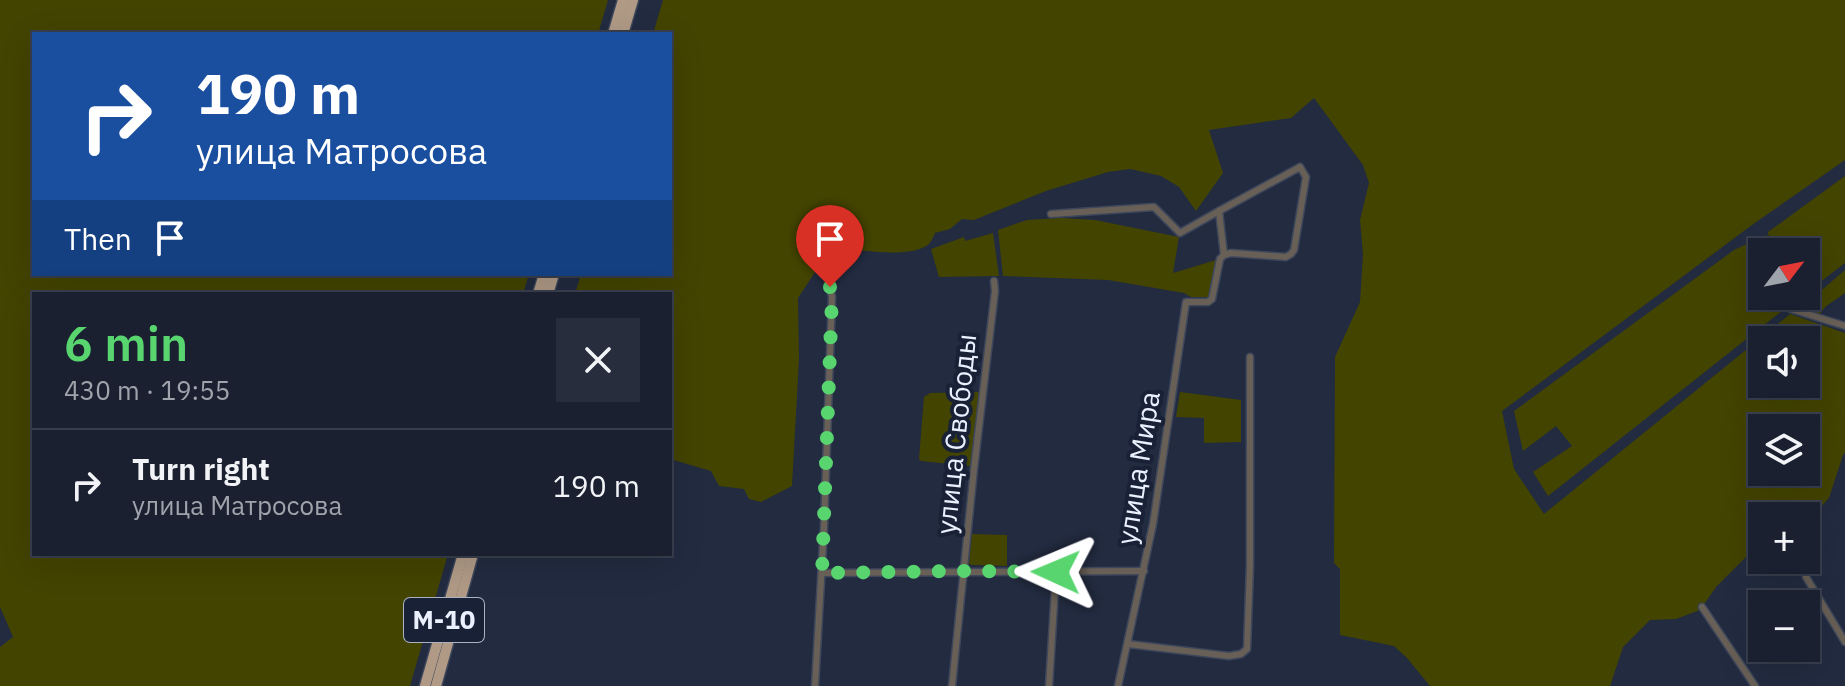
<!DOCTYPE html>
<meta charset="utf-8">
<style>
body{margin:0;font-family:"IBM Plex Sans",sans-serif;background:#272d3c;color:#f1f3f6;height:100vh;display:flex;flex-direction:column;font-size:30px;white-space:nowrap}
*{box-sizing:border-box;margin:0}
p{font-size:26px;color:#9fa3ab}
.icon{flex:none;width:44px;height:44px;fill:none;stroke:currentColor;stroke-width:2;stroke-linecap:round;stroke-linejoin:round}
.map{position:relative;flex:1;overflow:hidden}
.drawer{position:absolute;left:32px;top:292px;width:640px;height:264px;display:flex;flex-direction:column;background:#1a2030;border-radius:0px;box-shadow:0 8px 32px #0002,0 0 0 2px #383e4c}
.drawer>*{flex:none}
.guide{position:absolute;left:32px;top:32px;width:640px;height:244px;border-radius:0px;box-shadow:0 8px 32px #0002,0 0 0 2px #383e4c;background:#1a4fa0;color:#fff;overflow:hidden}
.needle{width:52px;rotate:58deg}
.controls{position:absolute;left:1748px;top:238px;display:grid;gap:16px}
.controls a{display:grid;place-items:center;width:72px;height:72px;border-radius:0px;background:#1a2030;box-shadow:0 8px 32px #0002,0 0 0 2px #383e4c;font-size:40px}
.pin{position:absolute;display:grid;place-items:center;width:68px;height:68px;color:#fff;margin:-82px -34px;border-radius:50% 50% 50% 0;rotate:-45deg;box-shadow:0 0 8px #0007}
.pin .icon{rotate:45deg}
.me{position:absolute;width:88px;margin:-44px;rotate:271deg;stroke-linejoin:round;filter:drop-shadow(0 0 6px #0008)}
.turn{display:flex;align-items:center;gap:28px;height:168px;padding:0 32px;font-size:36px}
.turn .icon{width:104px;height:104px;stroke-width:2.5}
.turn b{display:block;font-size:56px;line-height:68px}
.then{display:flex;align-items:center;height:76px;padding:0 32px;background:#0003;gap:16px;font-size:30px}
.round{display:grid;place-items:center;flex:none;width:84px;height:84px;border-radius:0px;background:#272d3c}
.head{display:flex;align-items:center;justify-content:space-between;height:136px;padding:0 32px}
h1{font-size:48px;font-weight:600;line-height:60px;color:#59d56f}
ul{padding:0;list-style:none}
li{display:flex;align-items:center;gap:24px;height:112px;padding:0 32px;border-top:2px solid #383e4c}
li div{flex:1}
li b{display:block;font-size:30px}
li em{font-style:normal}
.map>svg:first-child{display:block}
.green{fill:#434400;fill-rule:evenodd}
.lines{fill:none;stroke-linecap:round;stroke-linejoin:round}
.minor-casing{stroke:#3e475b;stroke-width:9}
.trunk-casing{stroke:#3e475b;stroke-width:13}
.minor{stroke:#685f56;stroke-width:6}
.trunk{stroke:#b09a86;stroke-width:10}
.route{stroke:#59d56f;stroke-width:14;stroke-dasharray:0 25.2}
.labels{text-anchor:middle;stroke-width:8;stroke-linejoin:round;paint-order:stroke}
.shield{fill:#192136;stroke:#abb2c2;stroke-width:2}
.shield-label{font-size:26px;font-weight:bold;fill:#eaf0fe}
.street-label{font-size:28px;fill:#eaf0fe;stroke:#192136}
</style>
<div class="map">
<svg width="1845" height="686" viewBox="0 0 1845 686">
<rect width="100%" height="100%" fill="#222b40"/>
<g class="green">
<polygon points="0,0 608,0 598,34 34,34 34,274 529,274 523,294 34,294 34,554 448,554 410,686 0,686 0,647 13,637 0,607"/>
<path d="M 663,0 L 1845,0 L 1845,160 L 1752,225 L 1502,411 L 1514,469 L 1544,514 L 1790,314 L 1845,333 L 1845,453 L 1843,455 L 1829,498 L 1806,523 L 1806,516 L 1762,516 L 1762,546 L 1754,549 L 1716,587 L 1700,610 L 1676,619 L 1650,620 L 1623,647 L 1610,686 L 1430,686 L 1407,658 L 1394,646 L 1340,635 L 1340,569 L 1334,563 L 1335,357 L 1360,302 L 1363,254 L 1360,220 L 1369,183 L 1363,165 L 1314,98 L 1291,118 L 1209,130 L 1223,173 L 1196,211 L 1179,187 L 1161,176 L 1130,169 L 1108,172 L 1046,191 L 974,220 L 962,219 L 950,229 L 935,233 C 934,236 931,242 929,244 C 911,259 861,250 840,248 L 821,263 L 798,298 L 799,359 L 792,486 L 761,502 L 749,499 L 744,489 L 719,486 L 711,471 L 670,459 L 670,294 L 575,294 L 581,274 L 670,274 L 670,34 L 653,34 ZM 1762,340 L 1806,340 L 1806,384 L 1762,384 ZM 1762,428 L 1806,428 L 1806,472 L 1762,472 Z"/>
<polygon points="1845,176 1845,263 1811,289 1806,283 1806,252 1781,252 1768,234 1768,232"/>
<polygon points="1061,218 1095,220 1179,237 1173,273 1216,260 1211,295 1208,297 1191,297 1184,293 1108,280 1003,276 998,230 1027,220"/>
<polygon points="993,233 999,276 939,277 931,249 964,237 965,241"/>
<polygon points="1766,235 1778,252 1762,252 1762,296 1801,296 1548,496 1533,472 1572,446 1556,426 1523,451 1514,411 1734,250"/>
<polygon points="1845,270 1845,293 1825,307 1819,315 1801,308"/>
<polygon points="979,392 971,466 921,461 919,459 924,397 930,393"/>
<polygon points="1180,392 1241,400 1241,442 1204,443 1204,418 1176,417"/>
<polygon points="972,534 1007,535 1007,566 971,565 969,563"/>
</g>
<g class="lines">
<defs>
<g id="minor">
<polyline points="1051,214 1154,207 1180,233 1219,211"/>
<polyline points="1791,309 1845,326"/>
<polyline points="822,573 1144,571"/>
<polyline points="1806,577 1845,642"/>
<polyline points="1702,607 1755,686"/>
<polyline points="1128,644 1229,656 1241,654 1247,649 1250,566 1250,357"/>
<polyline points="815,686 824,527 832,297 830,287"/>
<polyline points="952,686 974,469 995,291 994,281"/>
<polyline points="1049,686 1056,572"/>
<polyline points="1118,686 1153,524 1186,302 1208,302 1212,299 1220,259 1224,255 1231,253 1286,257 1291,254 1294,250 1306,177 1300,167 1219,211 1224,255"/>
</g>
<g id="trunk">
<polyline points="613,34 623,0"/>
<polyline points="623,34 633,0"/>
<polyline points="538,294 544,274"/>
<polyline points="548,294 554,274"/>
<polyline points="425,686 463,554"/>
<polyline points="436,686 473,554"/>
</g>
</defs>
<use href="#minor" class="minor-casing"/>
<use href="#trunk" class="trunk-casing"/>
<use href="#minor" class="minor"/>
<use href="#trunk" class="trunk"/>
</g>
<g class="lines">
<polyline class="route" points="830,287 832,297 822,573 964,571 1056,572"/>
</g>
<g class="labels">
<rect class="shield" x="404" y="598" width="80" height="44" rx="6"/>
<g class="shield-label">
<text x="444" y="629">М-10</text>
</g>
<g class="street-label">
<text transform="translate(956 434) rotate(-84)" y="10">улица Свободы</text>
<text transform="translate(1138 468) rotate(-81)" y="10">улица Мира</text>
</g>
</g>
</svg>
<div class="controls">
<a><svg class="needle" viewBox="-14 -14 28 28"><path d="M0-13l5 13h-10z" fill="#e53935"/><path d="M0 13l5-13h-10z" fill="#9fa3ab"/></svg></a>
<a><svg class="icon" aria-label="sound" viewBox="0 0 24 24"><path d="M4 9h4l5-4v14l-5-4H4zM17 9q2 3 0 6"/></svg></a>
<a><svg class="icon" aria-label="layers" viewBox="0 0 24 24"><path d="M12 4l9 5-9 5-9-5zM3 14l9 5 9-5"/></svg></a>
<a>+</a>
<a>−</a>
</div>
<div class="pin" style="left:830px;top:287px;background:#d93025"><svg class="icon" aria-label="arrive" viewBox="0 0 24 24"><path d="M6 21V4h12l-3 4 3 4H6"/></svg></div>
<svg class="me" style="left:1056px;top:572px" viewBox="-20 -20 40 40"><path d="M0-17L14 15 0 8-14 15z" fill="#59d56f" stroke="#fff" stroke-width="4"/></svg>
<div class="guide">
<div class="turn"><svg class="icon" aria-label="right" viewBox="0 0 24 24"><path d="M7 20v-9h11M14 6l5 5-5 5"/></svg><div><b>190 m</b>улица Матросова</div></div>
<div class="then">Then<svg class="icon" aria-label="arrive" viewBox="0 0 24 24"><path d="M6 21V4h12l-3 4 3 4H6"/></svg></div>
</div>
<section class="drawer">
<div class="head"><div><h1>6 min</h1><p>430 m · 19:55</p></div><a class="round"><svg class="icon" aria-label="close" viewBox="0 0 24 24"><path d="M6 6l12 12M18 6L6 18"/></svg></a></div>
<ul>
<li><svg class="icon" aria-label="right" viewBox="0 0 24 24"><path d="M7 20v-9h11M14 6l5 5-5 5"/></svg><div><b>Turn right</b><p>улица Матросова</p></div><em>190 m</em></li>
</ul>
</section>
</div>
